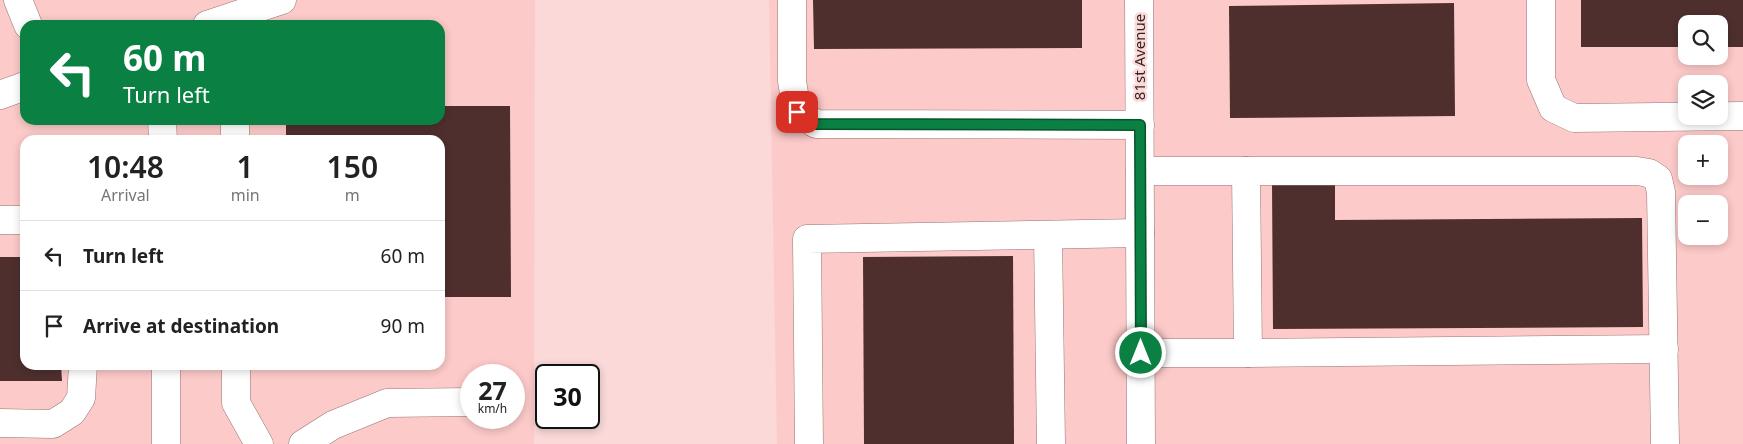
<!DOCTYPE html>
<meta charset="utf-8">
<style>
body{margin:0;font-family:"Noto Sans",sans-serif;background:#f6f6f6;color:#222;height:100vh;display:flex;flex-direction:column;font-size:19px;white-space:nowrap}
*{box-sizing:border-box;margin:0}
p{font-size:16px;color:#767676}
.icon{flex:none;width:28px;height:28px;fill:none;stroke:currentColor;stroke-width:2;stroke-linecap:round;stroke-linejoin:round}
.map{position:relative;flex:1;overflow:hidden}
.panel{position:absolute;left:20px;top:135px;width:425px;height:235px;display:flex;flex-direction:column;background:#fff;border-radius:15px;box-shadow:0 2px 8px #0003}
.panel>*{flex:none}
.banner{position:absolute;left:20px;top:20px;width:425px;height:105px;border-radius:15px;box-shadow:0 2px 8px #0003;background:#0b8043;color:#fff;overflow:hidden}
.tools{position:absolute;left:1678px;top:15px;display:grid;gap:10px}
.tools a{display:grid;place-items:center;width:50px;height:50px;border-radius:10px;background:#fff;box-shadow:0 2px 8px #0003;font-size:25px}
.speed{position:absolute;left:460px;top:364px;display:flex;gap:10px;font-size:25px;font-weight:700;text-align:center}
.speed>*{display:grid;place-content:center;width:65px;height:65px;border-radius:50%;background:#fff;box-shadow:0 2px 8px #0003;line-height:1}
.speed small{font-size:12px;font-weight:400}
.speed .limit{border:2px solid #111;border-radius:8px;background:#fff;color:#111}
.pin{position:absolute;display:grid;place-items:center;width:42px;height:42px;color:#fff;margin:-21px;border-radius:10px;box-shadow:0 2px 8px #0006}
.me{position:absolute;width:55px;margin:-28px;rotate:0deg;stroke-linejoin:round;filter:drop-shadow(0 0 4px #0008)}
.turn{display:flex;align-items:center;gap:18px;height:105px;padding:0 20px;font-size:22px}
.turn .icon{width:65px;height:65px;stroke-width:2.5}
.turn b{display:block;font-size:35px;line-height:42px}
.eta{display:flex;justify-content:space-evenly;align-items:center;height:85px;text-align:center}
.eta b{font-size:30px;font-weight:600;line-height:35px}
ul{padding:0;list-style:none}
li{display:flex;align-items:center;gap:15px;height:70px;padding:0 20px;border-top:1px solid #e0e0e0}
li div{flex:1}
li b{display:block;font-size:19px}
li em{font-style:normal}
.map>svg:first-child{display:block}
.built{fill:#fccac8;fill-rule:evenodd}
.building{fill:#4e2f2e}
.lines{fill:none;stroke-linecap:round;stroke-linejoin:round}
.minor-casing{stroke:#997473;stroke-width:29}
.minor{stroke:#fff;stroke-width:28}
.route-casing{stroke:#07532c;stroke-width:12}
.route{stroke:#0b8043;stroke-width:9}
.labels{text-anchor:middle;stroke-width:5;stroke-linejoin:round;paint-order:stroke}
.street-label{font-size:15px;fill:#332423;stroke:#fad9d8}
</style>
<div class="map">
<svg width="1743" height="444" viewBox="0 0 1743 444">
<rect width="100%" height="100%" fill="#fad9d8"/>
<g class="built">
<path d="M 0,0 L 535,0 L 534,444 L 0,444 ZM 25,25 L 440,25 L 440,120 L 25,120 ZM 25,140 L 440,140 L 440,365 L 25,365 ZM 471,375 L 514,375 L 514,418 L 471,418 Z"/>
<path d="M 769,0 L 1743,0 L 1743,444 L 777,444 ZM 1686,24 L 1719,24 L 1719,56 L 1686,56 ZM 1686,84 L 1719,84 L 1719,116 L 1686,116 ZM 1686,144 L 1719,144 L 1719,176 L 1686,176 ZM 1686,204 L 1719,204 L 1719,236 L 1686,236 Z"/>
</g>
<g class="building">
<polygon points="813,0 1082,0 1082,48 814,49"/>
<polygon points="1581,0 1743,0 1743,47 1719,47 1719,24 1686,24 1686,47 1581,47"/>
<polygon points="1454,3 1455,116 1230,118 1229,6"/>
<polygon points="440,106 510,106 511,297 440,297 440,140 286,140 286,120 440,120"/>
<polygon points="1335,182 1335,220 1642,218 1643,327 1273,329 1272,183"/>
<polygon points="1013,256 1014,444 864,444 863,257"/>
<polygon points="0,257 25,257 25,365 61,365 62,381 0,381"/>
</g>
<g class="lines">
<defs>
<g id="minor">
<polyline points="18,0 28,25"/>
<polyline points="792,0 792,81 797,111 816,124 1140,125"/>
<polyline points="1139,0 1141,444"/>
<polyline points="1541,0 1541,80 1553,108 1574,118 1743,116"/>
<polyline points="207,25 282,0"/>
<polyline points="0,95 25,86"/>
<polyline points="162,120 163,140"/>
<polyline points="235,120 235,140"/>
<polyline points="1140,171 1637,171 1649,173 1658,179 1661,192 1665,444"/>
<polyline points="0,220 25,220"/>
<polyline points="1048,235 1051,444"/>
<polyline points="1141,353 1248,353 1246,171"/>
<polyline points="1248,353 1664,349"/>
<polyline points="166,365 166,444"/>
<polyline points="236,365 236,403 259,444"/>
<polyline points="0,423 53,424 72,412 81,398 83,365"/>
<polyline points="303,444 333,425 387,403 471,402"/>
<polyline points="809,444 807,239 1140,233"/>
</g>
</defs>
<use href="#minor" class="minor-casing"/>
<use href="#minor" class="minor"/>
</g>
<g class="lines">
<defs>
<polyline id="route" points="797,112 816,124 1140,125 1141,353"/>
</defs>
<use href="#route" class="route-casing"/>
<use href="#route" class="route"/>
</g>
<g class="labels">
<g class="street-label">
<text transform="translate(1140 57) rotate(-90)" y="5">81st Avenue</text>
</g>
</g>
</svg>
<div class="tools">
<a><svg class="icon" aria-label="search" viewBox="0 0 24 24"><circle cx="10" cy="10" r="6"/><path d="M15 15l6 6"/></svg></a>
<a><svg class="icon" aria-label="layers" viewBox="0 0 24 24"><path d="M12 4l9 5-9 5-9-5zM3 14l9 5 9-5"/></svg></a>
<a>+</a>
<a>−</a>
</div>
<div class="speed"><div>27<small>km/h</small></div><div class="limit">30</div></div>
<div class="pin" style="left:797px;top:112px;background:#d93025"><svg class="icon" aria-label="arrive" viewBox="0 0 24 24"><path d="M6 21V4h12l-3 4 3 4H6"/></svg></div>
<svg class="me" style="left:1141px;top:353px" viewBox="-20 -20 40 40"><circle r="17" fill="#0b8043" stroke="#fff" stroke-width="3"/><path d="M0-11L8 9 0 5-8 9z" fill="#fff"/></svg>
<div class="banner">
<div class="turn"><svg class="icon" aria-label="left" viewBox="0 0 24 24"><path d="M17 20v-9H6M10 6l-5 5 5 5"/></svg><div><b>60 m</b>Turn left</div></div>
</div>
<section class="panel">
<div class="eta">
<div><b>10:48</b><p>Arrival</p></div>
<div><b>1</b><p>min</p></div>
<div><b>150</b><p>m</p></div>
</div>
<ul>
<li><svg class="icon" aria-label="left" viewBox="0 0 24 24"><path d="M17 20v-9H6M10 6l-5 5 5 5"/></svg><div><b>Turn left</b></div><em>60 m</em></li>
<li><svg class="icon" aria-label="arrive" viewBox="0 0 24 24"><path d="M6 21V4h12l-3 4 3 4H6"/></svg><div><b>Arrive at destination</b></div><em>90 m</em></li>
</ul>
</section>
</div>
